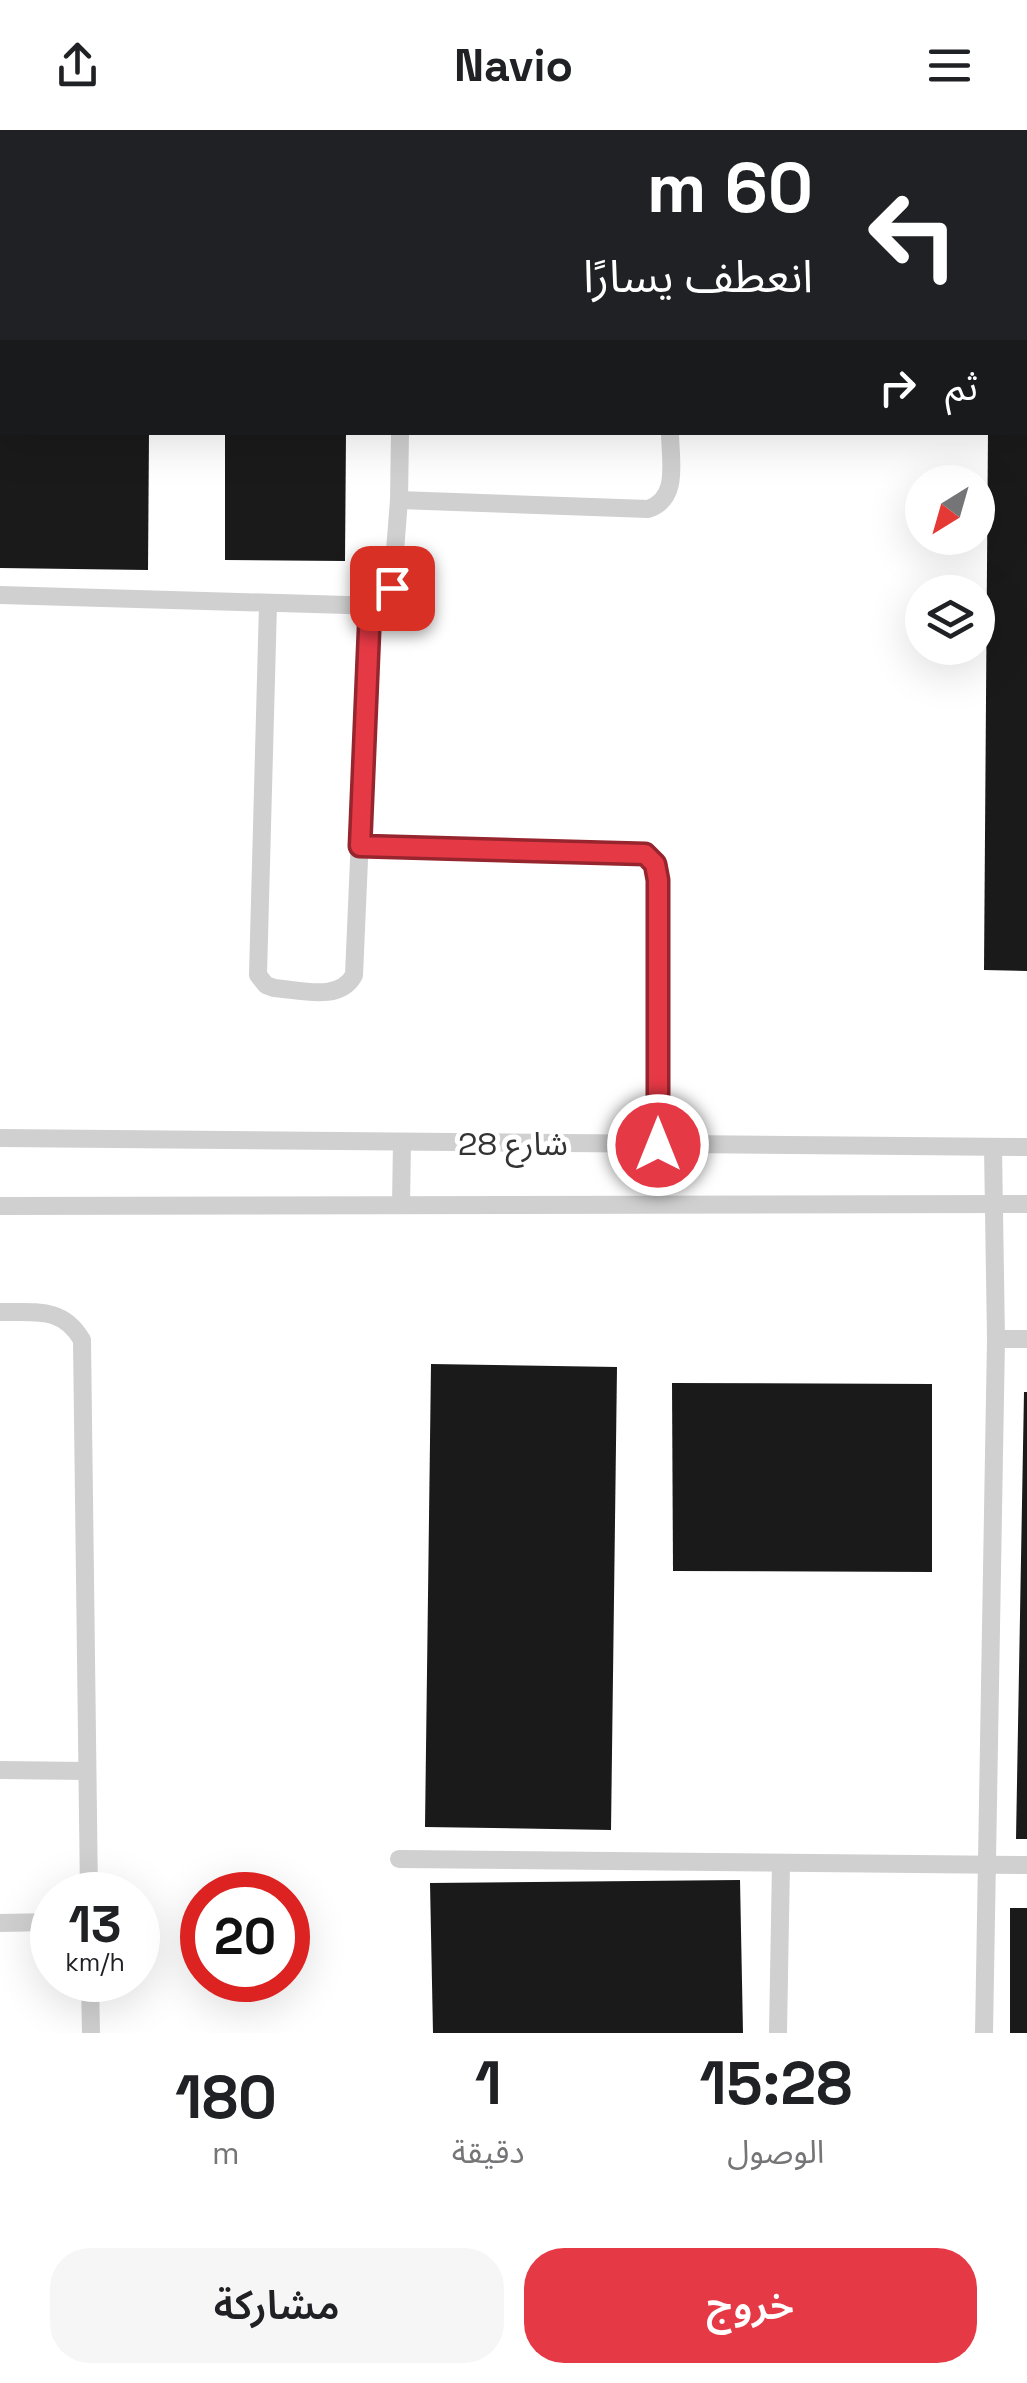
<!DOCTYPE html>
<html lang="ar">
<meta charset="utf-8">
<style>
body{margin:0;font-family:"Space Grotesk","Noto Sans Arabic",sans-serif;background:#f6f6f6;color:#202124;direction:rtl;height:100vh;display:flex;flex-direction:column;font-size:38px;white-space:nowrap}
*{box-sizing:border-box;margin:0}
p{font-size:32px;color:#757577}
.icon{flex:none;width:55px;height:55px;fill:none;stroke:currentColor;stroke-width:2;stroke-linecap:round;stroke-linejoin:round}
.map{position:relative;height:1903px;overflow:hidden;direction:ltr}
.panel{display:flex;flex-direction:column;background:#fff;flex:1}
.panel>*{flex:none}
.hud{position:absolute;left:0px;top:0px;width:1028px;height:305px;box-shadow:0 10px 40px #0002;direction:rtl;background:#202124;color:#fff;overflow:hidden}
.needle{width:65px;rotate:217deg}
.fabs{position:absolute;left:905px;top:335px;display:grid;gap:20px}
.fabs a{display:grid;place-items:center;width:90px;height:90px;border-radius:50%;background:#fff;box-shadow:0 10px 40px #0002;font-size:50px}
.speed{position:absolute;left:30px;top:1742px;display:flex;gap:20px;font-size:50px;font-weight:700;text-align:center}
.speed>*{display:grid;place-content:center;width:130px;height:130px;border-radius:50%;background:#fff;box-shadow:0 10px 40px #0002;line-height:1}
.speed small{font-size:25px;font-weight:400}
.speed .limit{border:15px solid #d22;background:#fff;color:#111}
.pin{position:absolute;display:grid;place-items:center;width:85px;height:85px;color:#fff;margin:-42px;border-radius:20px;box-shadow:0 5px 15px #0006}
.me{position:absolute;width:110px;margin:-55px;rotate:0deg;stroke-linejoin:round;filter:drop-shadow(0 0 8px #0008)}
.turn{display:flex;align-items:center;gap:35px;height:210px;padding:0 50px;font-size:45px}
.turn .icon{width:130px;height:130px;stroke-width:2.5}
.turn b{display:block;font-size:70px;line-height:85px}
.then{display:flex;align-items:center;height:95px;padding:0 50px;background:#0003;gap:20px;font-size:38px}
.eta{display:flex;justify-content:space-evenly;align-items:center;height:170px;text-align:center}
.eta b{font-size:60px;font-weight:600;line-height:70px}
.action{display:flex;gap:20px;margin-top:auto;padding:20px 50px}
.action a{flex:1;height:115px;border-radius:40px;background:#e63946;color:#fff;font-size:40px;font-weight:600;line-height:115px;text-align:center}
.action a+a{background:#f6f6f6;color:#202124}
header{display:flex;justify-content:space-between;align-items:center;height:130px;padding:0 50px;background:#fff;font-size:45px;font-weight:600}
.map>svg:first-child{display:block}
.building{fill:#1a1a1a}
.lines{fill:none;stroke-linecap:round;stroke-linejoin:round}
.lane{stroke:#d0d0d0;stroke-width:18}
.route-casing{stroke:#96252e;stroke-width:25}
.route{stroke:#e63946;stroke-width:18}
.labels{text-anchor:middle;stroke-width:10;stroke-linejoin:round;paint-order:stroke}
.street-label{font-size:32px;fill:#333;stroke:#fff}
</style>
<header><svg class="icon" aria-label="menu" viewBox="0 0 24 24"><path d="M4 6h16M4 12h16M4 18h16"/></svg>Navio<svg class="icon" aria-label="share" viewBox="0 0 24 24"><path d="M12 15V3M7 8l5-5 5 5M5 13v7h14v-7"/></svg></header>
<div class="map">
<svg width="1027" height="1903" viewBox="0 0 1027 1903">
<rect width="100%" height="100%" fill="#fff"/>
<g class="building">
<polygon points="0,302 149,302 148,440 0,438"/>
<polygon points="225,302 346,302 345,431 225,430"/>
<polygon points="988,302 1027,302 1027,841 984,840"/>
<polygon points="431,1234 617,1237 611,1700 425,1697"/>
<polygon points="672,1253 932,1254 932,1442 673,1441"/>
<polygon points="1024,1262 1027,1262 1027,1709 1016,1709"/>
<polygon points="740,1750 743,1903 433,1903 430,1753"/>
<rect x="1010" y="1778" width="17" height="125"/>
</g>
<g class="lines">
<g class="lane">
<polyline points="403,2 403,0"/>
<polyline points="671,2 671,0"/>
<path d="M 399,370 L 648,379 C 680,369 670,330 670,302"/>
<polyline points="0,465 381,476 389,469 392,459 399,370 400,302"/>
<path d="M 268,474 L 258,845 L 266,855 L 274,858 C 301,860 340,872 354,845 L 370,477"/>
<polyline points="360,717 645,725 655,734 658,750 658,1015"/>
<polyline points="0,1008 1027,1017"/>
<polyline points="401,1074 402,1013"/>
<polyline points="0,1076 1027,1074"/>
<path d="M 0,1182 C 35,1183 62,1176 82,1210 L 89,1765"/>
<polyline points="996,1209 1027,1209"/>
<polyline points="0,1640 87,1641"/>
<polyline points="399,1729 1027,1735"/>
<polyline points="0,1793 52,1792"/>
<polyline points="90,1850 91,1903"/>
<polyline points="778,1903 781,1733"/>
<polyline points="984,1903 996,1209 993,1017"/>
</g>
</g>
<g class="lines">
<defs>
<polyline id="route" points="392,458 386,473 370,477 360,716 645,724 655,734 658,750 658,1015"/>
</defs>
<use href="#route" class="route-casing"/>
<use href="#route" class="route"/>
</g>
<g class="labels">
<g class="street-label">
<text x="513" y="1025">شارع 28</text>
</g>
</g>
</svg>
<div class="fabs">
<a><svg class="needle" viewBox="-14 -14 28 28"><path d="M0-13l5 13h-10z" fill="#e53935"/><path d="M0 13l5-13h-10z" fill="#757577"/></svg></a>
<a><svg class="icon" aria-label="layers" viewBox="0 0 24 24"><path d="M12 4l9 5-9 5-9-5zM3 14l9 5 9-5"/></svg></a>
</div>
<div class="speed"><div>13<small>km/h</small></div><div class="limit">20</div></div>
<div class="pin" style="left:392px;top:458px;background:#d93025"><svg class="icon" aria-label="arrive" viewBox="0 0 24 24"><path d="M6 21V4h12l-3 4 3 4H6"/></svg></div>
<svg class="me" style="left:658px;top:1015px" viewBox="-20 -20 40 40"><circle r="17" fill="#e63946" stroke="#fff" stroke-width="3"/><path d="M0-11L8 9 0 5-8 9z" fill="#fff"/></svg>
<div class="hud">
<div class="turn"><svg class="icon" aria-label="left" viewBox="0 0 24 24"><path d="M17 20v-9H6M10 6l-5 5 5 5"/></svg><div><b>60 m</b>انعطف يسارًا</div></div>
<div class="then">ثم<svg class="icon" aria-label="right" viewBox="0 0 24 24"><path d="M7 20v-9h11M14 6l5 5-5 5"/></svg></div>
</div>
</div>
<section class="panel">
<div class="eta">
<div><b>15:28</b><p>الوصول</p></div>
<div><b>1</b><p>دقيقة</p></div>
<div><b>180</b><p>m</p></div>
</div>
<div class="action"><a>خروج</a><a>مشاركة</a></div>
</section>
